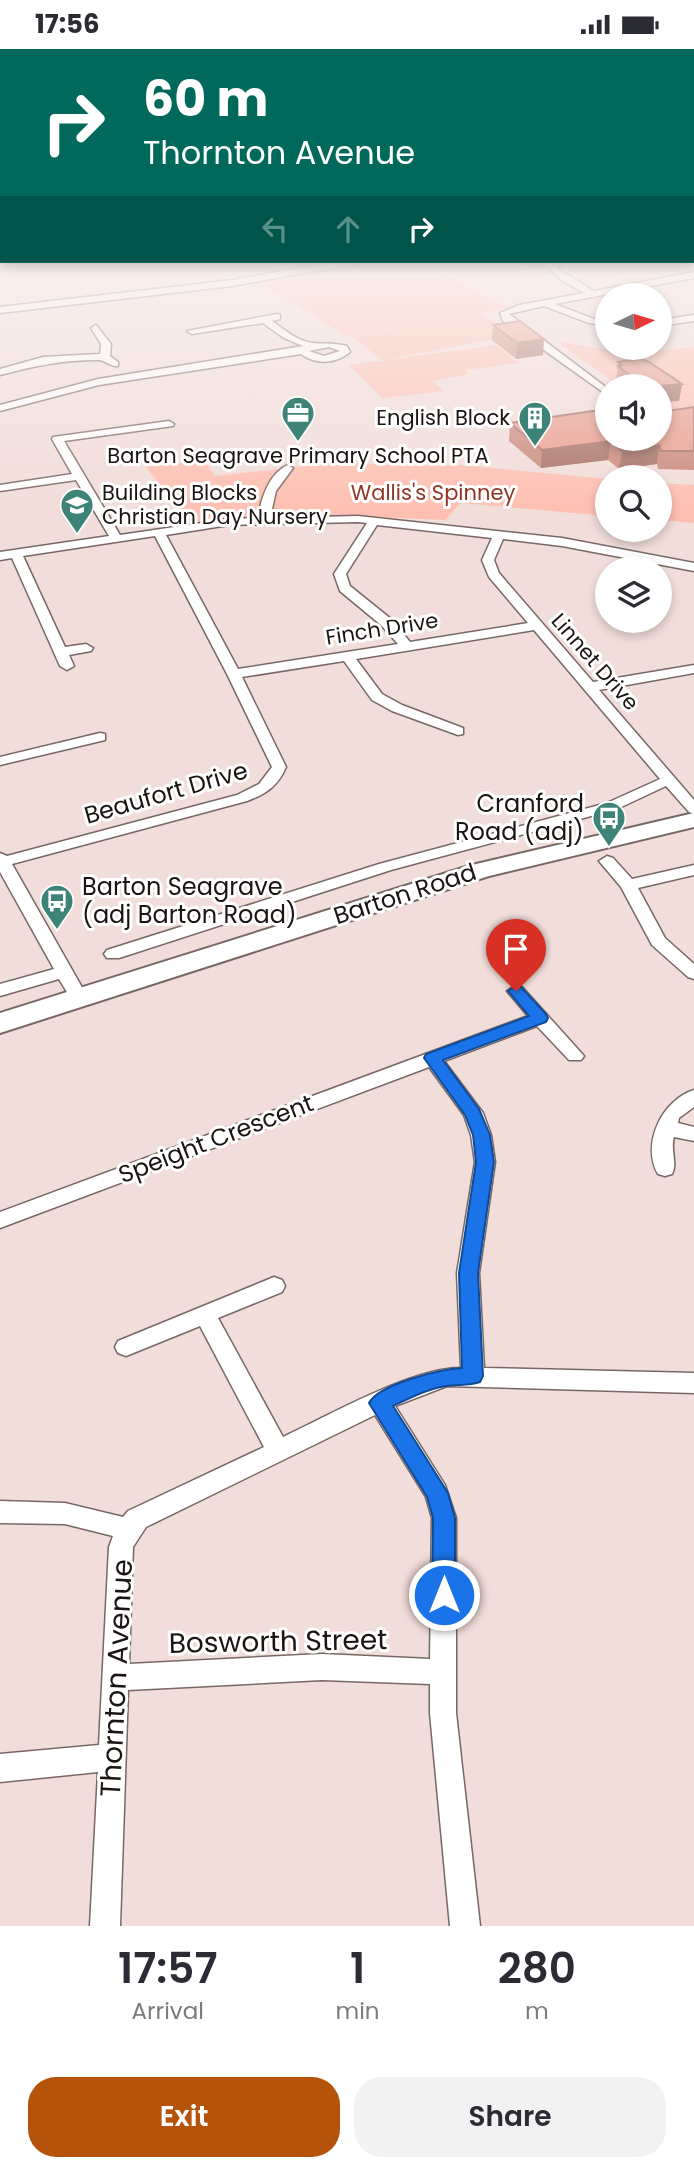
<!DOCTYPE html>
<style>
body{margin:0;font-family:Poppins,sans-serif;background:#f2f2f3;color:#2b2b33;height:100vh;display:flex;flex-direction:column;font-size:26px;white-space:nowrap}
*{box-sizing:border-box;margin:0}
p{font-size:23px;color:#7c7c81}
.icon{flex:none;width:38px;height:38px;fill:none;stroke:currentColor;stroke-width:2;stroke-linecap:round;stroke-linejoin:round}
.map{position:relative;height:1877px;overflow:hidden}
.panel{display:flex;flex-direction:column;background:#fff;flex:1}
.panel>*{flex:none}
.guide{position:absolute;left:0px;top:0px;width:695px;height:214px;box-shadow:0 4px 10px #0003;background:#00695c;color:#fff;overflow:hidden}
.needle{width:46px;rotate:85deg}
.fabs{position:absolute;left:595px;top:234px;display:grid;gap:14px}
.fabs a{display:grid;place-items:center;width:77px;height:77px;border-radius:50%;background:#fff;box-shadow:0 4px 10px #0003;font-size:35px}
.pin{position:absolute;display:grid;place-items:center;width:60px;height:60px;color:#fff;margin:-72px -30px;border-radius:50% 50% 50% 0;rotate:-45deg;box-shadow:0 0 7px #0007}
.pin .icon{rotate:45deg}
.me{position:absolute;width:77px;margin:-38px;rotate:0deg;stroke-linejoin:round;filter:drop-shadow(0 0 5px #0008)}
.turn{display:flex;align-items:center;gap:24px;height:147px;padding:0 28px;font-size:32px}
.turn .icon{width:91px;height:91px;stroke-width:2.5}
.turn b{display:block;font-size:49px;line-height:60px}
.lanes{display:flex;align-items:center;height:66px;padding:0 28px;background:#0003;justify-content:center;gap:35px;direction:ltr}
.lanes .off{opacity:.35}
.eta{display:flex;justify-content:space-evenly;align-items:center;height:119px;text-align:center}
.eta b{font-size:42px;font-weight:600;line-height:49px}
.cta{display:flex;gap:14px;margin-top:auto;padding:14px 28px}
.cta a{flex:1;height:80px;border-radius:28px;background:#b45309;color:#fff;font-size:28px;font-weight:600;line-height:80px;text-align:center}
.cta a+a{background:#f2f2f3;color:#2b2b33}
.status{display:flex;justify-content:space-between;align-items:center;height:49px;padding:0 35px;background:#fff;direction:ltr}
.status svg{height:19px;fill:currentColor}
.map>svg:first-child{display:block}
.green{fill:#febeb0}
.lines{fill:none;stroke-linecap:round;stroke-linejoin:round}
.minor-casing{stroke:#786864;stroke-width:3}
.tertiary-casing{stroke:#786864;stroke-width:3}
.primary-casing{stroke:#786864;stroke-width:4}
.minor{fill:#fff;fill-rule:evenodd}
.tertiary{fill:#fff;fill-rule:evenodd}
.primary{fill:#fff;fill-rule:evenodd}
.wall{fill:#c88477}
.shaded-wall{fill:#a36c61}
.building{fill:#e99a8a;stroke:#a36c61;stroke-width:2}
.route{fill:#1a73e8;stroke:#114b97;stroke-width:2}
.labels{text-anchor:middle;stroke-width:6;stroke-linejoin:round;paint-order:stroke}
.far-poi-label{font-size:21px;fill:#1a1412;stroke:#fff;text-anchor:end}
.far-park-label{font-size:21px;fill:#903524;stroke:#fff}
.far-street-label{font-size:21px;fill:#1a1412;stroke:#fff}
.street-label{font-size:24px;fill:#1a1412;stroke:#fff}
.poi-label{font-size:24px;fill:#1a1412;stroke:#fff;text-anchor:end}
.near-street-label{font-size:28px;fill:#1a1412;stroke:#fff}
</style>
<div class="status"><b>17:56</b><svg viewBox="0 0 49 12"><path d="M0 12V9h3v3zM5 12V6h3v6zM10 12V3h3v9zM15 12V0h3v12zM26 1h20v11H26zM47 4h2v5h-2z"/></svg></div>
<div class="map">
<svg width="694" height="1877" viewBox="0 0 694 1877">
<rect width="100%" height="100%" fill="#f1ddd9"/>
<g class="green">
<polygon points="368,212 418,212 509,259 480,264 516,286 383,311 350,287 440,271 345,287 261,233"/>
<polygon points="556,292 631,305 694,298 694,369 660,367 660,338 621,338"/>
<polygon points="496,296 519,314 465,321 468,325 433,332 443,342 382,349 349,316"/>
<polygon points="204,412 215,427 344,413 403,417 460,416 607,430 607,467 461,454 445,471 334,466 190,474 146,418"/>
<polygon points="660,434 694,436 694,474 660,471"/>
</g>
<g class="lines">
<defs>
<g id="minor">
<polygon points="504,212 567,212 557,217 558,220 594,242 694,223 694,229 555,255 594,270 607,271 607,277 589,274 544,257 509,265 607,339 607,346 503,272 500,264 519,256 584,244 561,231 549,218"/>
<path d="M 277,265 L 280,266 L 280,270 L 272,272 C 284,280 298,293 313,294 C 325,295 335,294 347,297 L 350,303 C 336,315 316,316 301,305 L 99,336 L 0,362 L 0,356 L 98,330 L 303,297 L 284,289 L 263,274 L 192,285 L 187,282 ZM 329,298 L 340,302 L 324,307 L 309,302 Z"/>
<polygon points="694,266 694,272 660,277 660,271"/>
<path d="M 96,276 L 111,295 L 110,307 L 118,313 L 118,317 C 110,318 106,311 98,311 C 62,311 35,317 0,326 L 0,320 L 43,308 L 100,305 L 101,295 L 91,279 Z"/>
<path d="M 169,372 L 174,375 L 173,377 L 64,392 L 120,486 L 229,470 L 258,469 C 261,450 269,424 288,416 L 293,419 L 276,442 L 270,469 L 358,467 L 562,489 L 694,514 L 694,522 L 562,497 L 503,490 L 494,511 L 499,524 L 593,633 L 694,616 L 694,624 L 599,641 L 694,751 L 694,765 L 689,763 L 666,737 L 617,760 L 391,821 L 119,909 L 107,909 L 104,905 L 107,901 L 379,815 L 607,754 L 660,730 L 534,581 L 356,610 L 382,645 L 402,656 L 463,679 L 463,685 L 458,686 L 392,662 L 372,651 L 344,612 L 242,628 L 286,718 C 278,737 266,745 247,752 L 12,815 L 88,949 L 79,955 L 73,953 L 59,930 L 0,947 L 0,935 L 54,920 L 0,823 L 0,804 L 7,807 L 237,746 L 259,735 L 272,718 L 227,625 L 155,487 L 23,507 L 65,598 L 86,595 L 93,599 L 91,602 L 69,606 L 74,617 L 67,621 L 60,617 L 12,509 L 0,511 L 0,503 L 109,487 L 76,431 L 0,442 L 0,436 L 72,425 L 52,390 L 53,388 ZM 358,473 L 367,474 L 334,525 L 340,542 L 381,576 L 398,595 L 238,620 L 166,486 L 229,476 ZM 377,476 L 492,489 L 482,511 L 489,528 L 528,574 L 410,593 L 391,570 L 350,537 L 346,525 Z"/>
<polygon points="100,684 105,685 105,691 0,716 0,708"/>
<polygon points="607,807 613,809 632,830 694,816 694,826 638,839 665,889 694,915 694,930 688,928 652,896 621,838 599,812"/>
<path d="M 516,936 L 522,938 L 584,1007 L 581,1011 L 569,1011 L 537,977 L 444,1012 L 483,1064 L 491,1086 L 495,1113 L 479,1224 L 484,1319 L 694,1324 L 694,1344 L 447,1337 L 395,1357 L 445,1436 L 456,1469 L 456,1664 L 480,1877 L 450,1877 L 430,1664 L 430,1635 L 322,1631 L 128,1641 L 120,1877 L 90,1877 L 98,1723 L 0,1733 L 0,1705 L 99,1696 L 109,1498 L 113,1487 L 65,1475 L 0,1474 L 0,1452 L 65,1454 L 123,1468 L 128,1462 L 264,1398 L 200,1277 L 126,1307 L 118,1304 L 115,1298 L 118,1292 L 274,1228 L 282,1231 L 285,1237 L 282,1243 L 218,1269 L 283,1388 C 328,1367 414,1318 461,1319 L 457,1224 L 475,1113 L 471,1086 L 464,1066 L 429,1018 L 0,1179 L 0,1163 L 528,967 L 507,942 ZM 375,1366 L 426,1448 L 432,1469 L 430,1610 L 322,1605 L 129,1615 L 133,1498 L 146,1478 Z"/>
<path d="M 694,1041 L 694,1058 L 679,1069 L 678,1074 L 694,1078 L 694,1092 L 674,1088 C 670,1101 678,1115 672,1125 L 665,1127 L 658,1125 C 641,1095 662,1051 694,1041 Z"/>
</g>
<polygon id="tertiary" points="339,212 361,212 356,215 232,237 0,264 0,258 232,231"/>
<polygon id="primary" points="694,764 694,778 489,827 0,984 0,964 472,816"/>
</defs>
<use href="#minor" class="minor-casing"/>
<use href="#tertiary" class="tertiary-casing"/>
<use href="#primary" class="primary-casing"/>
<use href="#minor" class="minor"/>
<use href="#tertiary" class="tertiary"/>
<use href="#primary" class="primary"/>
</g>
<g class="wall">
<polygon points="493,276 543,306 516,310 492,291"/>
<polygon points="640,310 649,313 682,335 679,352 660,353 660,338 622,338 616,334 618,313"/>
<polygon points="694,358 694,421 658,420 657,415 619,420 608,411 541,419 509,392 510,374 660,390 660,363"/>
</g>
<g class="shaded-wall">
<polygon points="544,290 543,306 516,310 517,294"/>
<polygon points="682,335 679,352 660,353 660,338 646,338"/>
<polygon points="611,392 608,411 541,419 542,401"/>
<polygon points="659,396 657,415 619,420 622,402"/>
</g>
<g class="building">
<polygon points="520,272 544,290 517,294 493,276"/>
<polygon points="640,310 649,313 682,335 646,338 618,317 622,316 618,313"/>
<polygon points="694,358 694,402 661,402 659,396 622,402 611,392 542,401 510,374 607,360 607,390 660,390 660,381 667,377 660,370 660,363"/>
</g>
<linearGradient id="sky" x2="0" y2="1"><stop stop-color="#9b9db6"/><stop offset="0.44" stop-color="#f9f0ee"/><stop offset="1" stop-color="#f9f0ee" stop-opacity="0"/></linearGradient>
<rect width="694" height="471" fill="url(#sky)"/>
<path class="route" d="M 516,937 L 521,938 L 546,965 L 548,969 L 546,973 L 443,1011 L 479,1060 L 490,1086 L 494,1113 L 478,1224 L 483,1327 L 480,1333 C 469,1337 458,1335 446,1337 C 427,1340 410,1349 393,1357 L 448,1444 L 455,1469 L 455,1546 L 452,1554 L 444,1557 L 435,1554 L 432,1546 L 433,1469 L 427,1448 L 369,1354 C 379,1335 441,1320 462,1319 L 459,1224 L 476,1113 L 473,1086 L 465,1066 L 424,1009 L 426,1005 L 529,967 L 508,942 Z"/>
<defs>
<symbol id="office-pin" viewBox="-11 -11 22 30"><path d="M0 17L-7.5 6A9.5 9.5 0 1 1 7.5 6Z" fill="#3e8378" stroke="#fff"/><path d="M-6-3h4V-5.5h4V-3h4V5H-6ZM-1-4.5V-3h2v-1.5ZM-6 0V1H6V0Z" fill="#fff"/></symbol>
<symbol id="building-pin" viewBox="-11 -11 22 30"><path d="M0 17L-7.5 6A9.5 9.5 0 1 1 7.5 6Z" fill="#3e8378" stroke="#fff"/><path d="M-4-6H4V6H1V3H-1V6H-4ZM-2.5-4.3h1.7v1.8h-1.7ZM.8-4.3h1.7v1.8H.8ZM-2.5-1h1.7V.8h-1.7ZM.8-1h1.7V.8H.8Z" fill="#fff"/></symbol>
<symbol id="school-pin" viewBox="-11 -11 22 30"><path d="M0 17L-7.5 6A9.5 9.5 0 1 1 7.5 6Z" fill="#3e8378" stroke="#fff"/><path d="M0-5L7-2L0 1L-7-2ZM-4 1L0 2.5L4 1V4Q0 6-4 4Z" fill="#fff"/></symbol>
<symbol id="bus-pin" viewBox="-11 -11 22 30"><path d="M0 17L-7.5 6A9.5 9.5 0 1 1 7.5 6Z" fill="#3e8378" stroke="#fff"/><path d="M-5-6H5V4H4V6H2V4H-2V6H-4V4H-5ZM-3.5-4V0h7V-4ZM-3.5 1.2v1.5H-2V1.2ZM2 1.2v1.5H3.5V1.2Z" fill="#fff"/></symbol>
</defs>
<g fill-rule="evenodd">
<use href="#office-pin" x="279" y="345" width="38" height="52"/>
<use href="#building-pin" x="516" y="350" width="38" height="52"/>
<use href="#school-pin" x="58" y="437" width="38" height="52"/>
<use href="#bus-pin" x="590" y="750" width="38" height="52"/>
<use href="#bus-pin" x="38" y="833" width="38" height="52"/>
</g>
<g class="labels">
<g class="far-poi-label">
<text x="510" y="376">English Block</text>
<text x="298" y="414" text-anchor="middle">Barton Seagrave Primary School PTA</text>
<text x="102" y="451" text-anchor="start">Building Blocks<tspan x="102" dy="24">Christian Day Nursery</tspan></text>
</g>
<g class="far-park-label">
<text x="433" y="451">Wallis's Spinney</text>
</g>
<g class="far-street-label">
<text transform="translate(382 580) rotate(-9)" y="7">Finch Drive</text>
<text transform="translate(595 613) rotate(49)" y="7">Linnet Drive</text>
</g>
<g class="street-label">
<text transform="translate(166 744) rotate(-16)" y="8">Beaufort Drive</text>
<text transform="translate(405 845) rotate(-18)" y="8">Barton Road</text>
<text transform="translate(216 1090) rotate(-21)" y="8">Speight Crescent</text>
</g>
<g class="poi-label">
<text x="584" y="763">Cranford<tspan x="584" dy="28">Road (adj)</tspan></text>
<text x="82" y="846" text-anchor="start">Barton Seagrave<tspan x="82" dy="28">(adj Barton Road)</tspan></text>
</g>
<g class="near-street-label">
<text transform="translate(278 1592) rotate(-1)" y="10">Bosworth Street</text>
<text transform="translate(116 1629) rotate(-87)" y="10">Thornton Avenue</text>
</g>
</g>
</svg>
<div class="fabs">
<a><svg class="needle" viewBox="-14 -14 28 28"><path d="M0-13l5 13h-10z" fill="#e53935"/><path d="M0 13l5-13h-10z" fill="#7c7c81"/></svg></a>
<a><svg class="icon" aria-label="sound" viewBox="0 0 24 24"><path d="M4 9h4l5-4v14l-5-4H4zM17 9q2 3 0 6"/></svg></a>
<a><svg class="icon" aria-label="search" viewBox="0 0 24 24"><circle cx="10" cy="10" r="6"/><path d="M15 15l6 6"/></svg></a>
<a><svg class="icon" aria-label="layers" viewBox="0 0 24 24"><path d="M12 4l9 5-9 5-9-5zM3 14l9 5 9-5"/></svg></a>
</div>
<div class="pin" style="left:516px;top:942px;background:#d93025"><svg class="icon" aria-label="arrive" viewBox="0 0 24 24"><path d="M6 21V4h12l-3 4 3 4H6"/></svg></div>
<svg class="me" style="left:444px;top:1546px" viewBox="-20 -20 40 40"><circle r="17" fill="#1a73e8" stroke="#fff" stroke-width="3"/><path d="M0-11L8 9 0 5-8 9z" fill="#fff"/></svg>
<div class="guide">
<div class="turn"><svg class="icon" aria-label="right" viewBox="0 0 24 24"><path d="M7 20v-9h11M14 6l5 5-5 5"/></svg><div><b>60 m</b>Thornton Avenue</div></div>
<div class="lanes"><svg class="icon off" aria-label="left" viewBox="0 0 24 24"><path d="M17 20v-9H6M10 6l-5 5 5 5"/></svg><svg class="icon off" aria-label="ahead" viewBox="0 0 24 24"><path d="M12 20V5M6 11l6-6 6 6"/></svg><svg class="icon" aria-label="right" viewBox="0 0 24 24"><path d="M7 20v-9h11M14 6l5 5-5 5"/></svg></div>
</div>
</div>
<section class="panel">
<div class="eta">
<div><b>17:57</b><p>Arrival</p></div>
<div><b>1</b><p>min</p></div>
<div><b>280</b><p>m</p></div>
</div>
<div class="cta"><a>Exit</a><a>Share</a></div>
</section>
